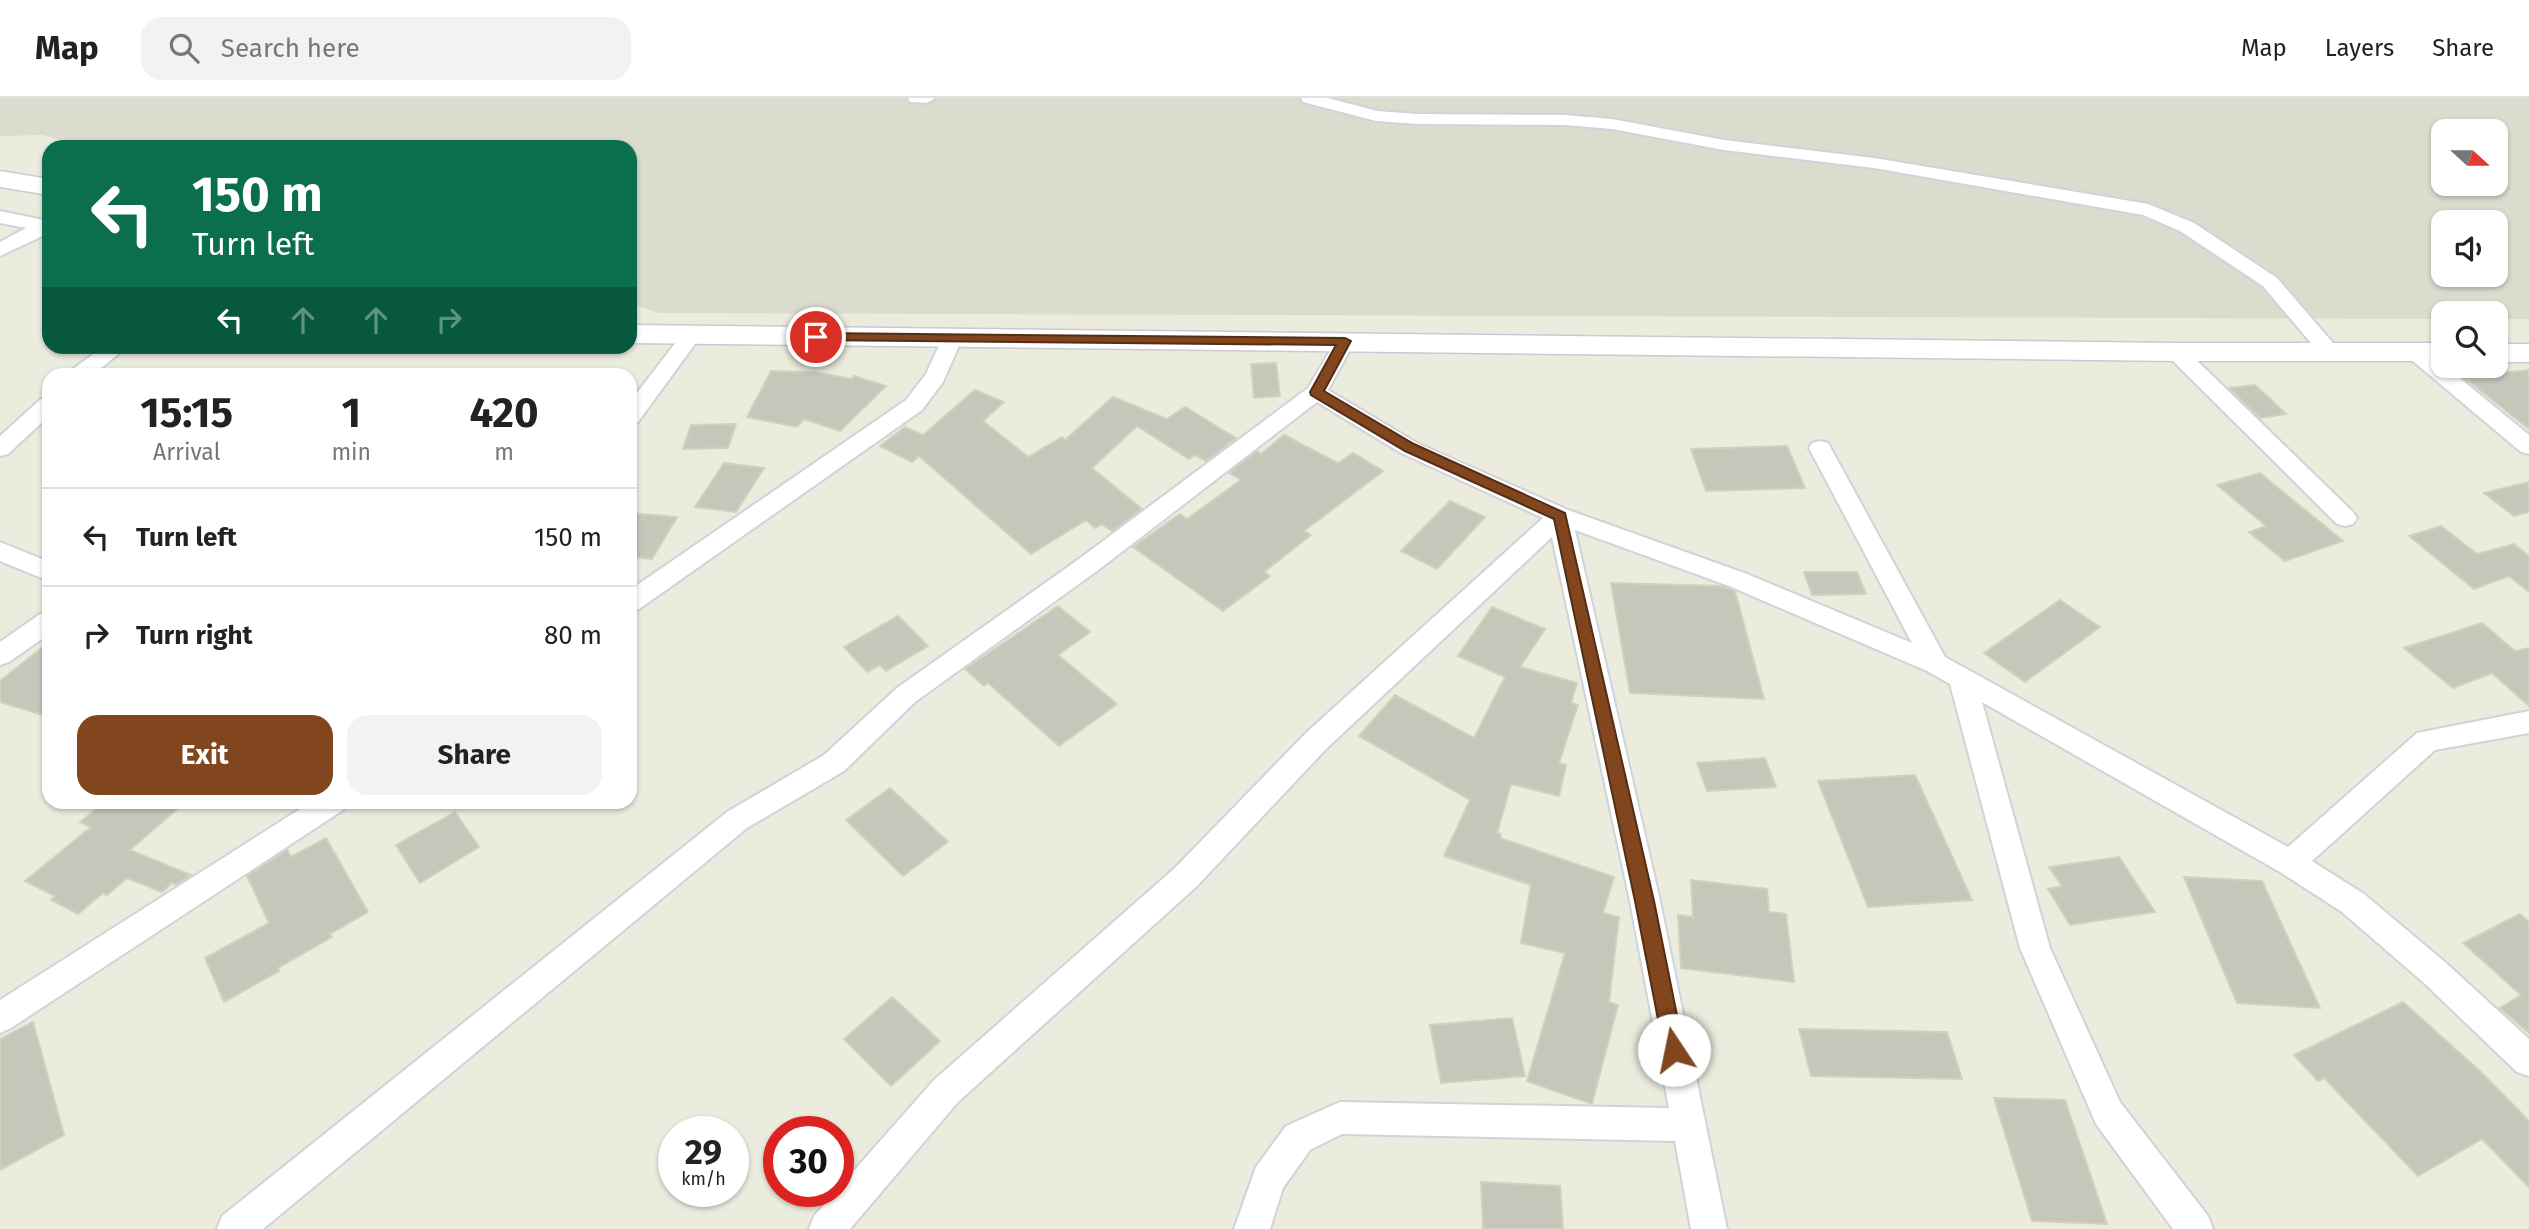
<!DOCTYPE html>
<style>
body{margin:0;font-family:"Fira Sans",sans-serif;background:#f2f2f2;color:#222;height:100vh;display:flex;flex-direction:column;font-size:26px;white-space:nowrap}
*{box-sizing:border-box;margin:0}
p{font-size:23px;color:#767676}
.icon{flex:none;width:38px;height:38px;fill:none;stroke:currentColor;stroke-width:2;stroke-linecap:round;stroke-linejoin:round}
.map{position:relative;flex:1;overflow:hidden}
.drawer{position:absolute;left:42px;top:270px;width:595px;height:441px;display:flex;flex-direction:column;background:#fff;border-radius:21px;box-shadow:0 2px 5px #0004}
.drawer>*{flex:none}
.hud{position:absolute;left:42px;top:42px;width:595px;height:214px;border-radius:21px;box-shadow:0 2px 5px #0004;background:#0b6e4f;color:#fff;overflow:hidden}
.needle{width:46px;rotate:111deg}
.fabs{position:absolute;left:2431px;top:21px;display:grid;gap:14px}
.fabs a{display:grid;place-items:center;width:77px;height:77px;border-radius:14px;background:#fff;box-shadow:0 2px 5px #0004;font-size:35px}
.speed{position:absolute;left:658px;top:1018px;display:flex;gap:14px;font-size:35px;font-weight:700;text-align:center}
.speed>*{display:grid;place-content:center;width:91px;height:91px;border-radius:50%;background:#fff;box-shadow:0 2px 5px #0004;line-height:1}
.speed small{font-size:18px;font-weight:400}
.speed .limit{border:10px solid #d22;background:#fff;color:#111}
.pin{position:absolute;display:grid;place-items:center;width:60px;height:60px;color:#fff;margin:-30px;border:4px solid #fff;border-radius:50%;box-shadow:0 2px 7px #0007}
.me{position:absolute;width:77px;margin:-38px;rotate:349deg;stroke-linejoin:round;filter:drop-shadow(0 0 5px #0008)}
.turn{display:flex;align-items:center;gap:24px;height:147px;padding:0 35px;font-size:32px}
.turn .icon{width:91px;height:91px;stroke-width:2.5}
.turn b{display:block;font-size:49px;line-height:60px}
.lanes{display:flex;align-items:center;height:66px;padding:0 35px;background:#0003;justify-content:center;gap:35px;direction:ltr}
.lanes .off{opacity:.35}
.eta{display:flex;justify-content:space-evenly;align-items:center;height:119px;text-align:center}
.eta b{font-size:42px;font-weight:700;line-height:49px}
.action{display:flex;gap:14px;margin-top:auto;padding:14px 35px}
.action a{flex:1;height:80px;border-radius:21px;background:#81461e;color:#fff;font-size:28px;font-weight:700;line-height:80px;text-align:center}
.action a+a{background:#f2f2f2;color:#222}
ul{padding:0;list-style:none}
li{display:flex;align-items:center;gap:21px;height:98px;padding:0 35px;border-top:2px solid #e0e0e0}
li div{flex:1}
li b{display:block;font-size:26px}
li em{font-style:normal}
header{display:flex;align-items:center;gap:42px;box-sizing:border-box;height:98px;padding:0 35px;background:#fff;border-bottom:2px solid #e0e0e0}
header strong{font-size:33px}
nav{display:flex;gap:38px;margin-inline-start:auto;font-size:24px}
.search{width:490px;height:63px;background:#f2f2f2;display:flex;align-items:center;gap:18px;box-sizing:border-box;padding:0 24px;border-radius:21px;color:#767676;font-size:26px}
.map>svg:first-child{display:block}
.education{fill:#dbdccd;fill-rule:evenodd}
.building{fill:#c6c7bb;stroke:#d1d1bc;stroke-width:2}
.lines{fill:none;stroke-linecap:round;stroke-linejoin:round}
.street-casing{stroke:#d1d2da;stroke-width:4}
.secondary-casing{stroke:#c9cad4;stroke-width:3}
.street{fill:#fff;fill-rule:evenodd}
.secondary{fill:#fff;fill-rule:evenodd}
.route{fill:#81461e;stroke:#542e14;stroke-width:2}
</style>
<header>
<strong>Map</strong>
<div class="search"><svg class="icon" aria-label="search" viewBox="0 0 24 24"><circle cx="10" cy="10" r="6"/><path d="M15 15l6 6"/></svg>Search here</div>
<nav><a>Map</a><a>Layers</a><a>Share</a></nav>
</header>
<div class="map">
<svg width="2529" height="1131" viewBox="0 0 2529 1131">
<rect width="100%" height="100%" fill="#ebecde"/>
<path class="education" d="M 0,0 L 2529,0 L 2529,221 L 2496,221 L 2496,215 L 2443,215 L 2443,221 L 659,215 L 630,206 L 630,49 L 84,49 L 43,37 L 0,38 ZM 2443,33 L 2496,33 L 2496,86 L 2443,86 ZM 2443,124 L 2496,124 L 2496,177 L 2443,177 Z"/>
<g class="building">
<polygon points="1276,265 1280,298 1254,300 1251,266"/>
<polygon points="2529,272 2529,331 2466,281 2490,281 2485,277"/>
<polygon points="771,273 814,274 852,281 854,278 886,288 840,333 804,321 797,329 747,319"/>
<polygon points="2255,287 2267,298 2286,316 2260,320 2229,290"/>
<polygon points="975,292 1004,304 983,323 1028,359 1062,339 1065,342 1113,299 1167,321 1185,309 1236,340 1206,363 1195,357 1189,361 1137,328 1092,370 1142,411 1112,433 1102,426 1095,430 1086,422 1031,456 919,358 912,364 880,348 905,329 923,337"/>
<polygon points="736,326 728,350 683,351 691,327"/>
<polygon points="1284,337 1338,365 1353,355 1383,373 1304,433 1311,437 1264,474 1270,478 1223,513 1133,449 1180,416 1187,421 1241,382 1229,375 1257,353 1261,356"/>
<polygon points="1787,348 1805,390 1706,393 1691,351"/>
<polygon points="724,365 764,370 736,414 695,409"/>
<polygon points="2260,375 2343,443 2285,463 2249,434 2266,428 2217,387"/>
<polygon points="2529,384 2529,414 2514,418 2484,395"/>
<polygon points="1450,403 1485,419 1437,471 1401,453"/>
<polygon points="630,415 677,419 652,461 630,459"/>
<polygon points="2441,428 2477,456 2514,446 2529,458 2529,494 2509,478 2474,491 2409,438"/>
<polygon points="1804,474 1857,474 1866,496 1812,497"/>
<polygon points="1611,485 1720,488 1735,493 1764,601 1630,595"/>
<polygon points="2060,502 2100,529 2025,584 1984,555"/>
<polygon points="1058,508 1090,534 1058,557 1117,606 1059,648 988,585 984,588 965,571"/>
<polygon points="1492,509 1545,531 1520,569 1577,585 1571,605 1578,607 1559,665 1566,667 1559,698 1511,686 1497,735 1501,736 1500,740 1614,779 1603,815 1619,819 1609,904 1618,907 1592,1006 1527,983 1565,855 1521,845 1531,787 1444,758 1470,702 1359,638 1395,597 1474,640 1505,579 1458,558"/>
<polygon points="898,518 928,548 886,573 880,567 867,574 844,549"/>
<polygon points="2482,525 2515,553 2529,550 2529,608 2492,575 2453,590 2404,550"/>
<polygon points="49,544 49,619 0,604 0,583"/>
<polygon points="1765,660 1776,689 1707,693 1697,665"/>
<polygon points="1915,677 1972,802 1868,809 1818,683"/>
<polygon points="890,690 948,744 903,778 846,722"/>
<polygon points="105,704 185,704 130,752 191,777 175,787 173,784 162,794 127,780 107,797 103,795 78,816 51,802 55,798 25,783 91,729 80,724"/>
<polygon points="455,714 479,749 420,785 396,747"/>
<polygon points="326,740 368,814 330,836 332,839 278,870 279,873 224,904 205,860 269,825 247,778 287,752 291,759"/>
<polygon points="2119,759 2155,814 2070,827 2048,791 2062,788 2049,769"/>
<polygon points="2184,779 2262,783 2320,910 2237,905"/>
<polygon points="1691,782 1767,791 1769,814 1786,816 1794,884 1681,870 1678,817 1693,819"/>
<polygon points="2520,816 2529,824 2529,935 2500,910 2521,897 2463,845"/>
<polygon points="892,899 940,943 891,988 844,941"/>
<polygon points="2403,904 2482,975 2529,1023 2529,1089 2482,1041 2418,1078 2324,980 2318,983 2294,957"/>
<polygon points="1512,920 1525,978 1441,985 1430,927"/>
<polygon points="33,924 64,1037 0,1072 0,941"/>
<polygon points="1799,931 1947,934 1962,981 1811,978"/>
<polygon points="1994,1000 2065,1002 2107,1126 2032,1123"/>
<polygon points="1481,1084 1560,1088 1563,1131 1483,1131"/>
</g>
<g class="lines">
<defs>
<g id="street">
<polygon points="908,0 935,0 927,5 910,4"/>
<polygon points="1301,0 1328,0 1377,13 1418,16 1565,17 1612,21 1724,42 1874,60 2148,106 2194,125 2277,180 2339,252 2335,257 2321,257 2263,188 2180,133 2143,117 1874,70 1724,52 1612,31 1565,27 1418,26 1376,23 1303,4"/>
<polygon points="0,113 49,123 49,135 0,158 0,144 26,130 0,125"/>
<polygon points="690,233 697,235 700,239 638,324 630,326 630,304 683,235"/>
<polygon points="952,235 959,237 962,241 943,284 922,312 639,511 630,514 630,492 906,302 926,276 942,241 945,237"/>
<polygon points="1345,237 1352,239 1355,243 1328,292 1417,345 1568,412 1747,476 1912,545 1809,350 1812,345 1820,343 1828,345 1945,559 2288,749 2417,635 2529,613 2529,635 2435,652 2312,763 2364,796 2446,865 2529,941 2529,978 2517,974 2424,885 2342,814 2280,774 1982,604 2050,850 2120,1004 2208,1118 2213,1131 2173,1131 2096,1026 2020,850 1950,586 1927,573 1729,488 1575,432 1660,803 1727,1131 1691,1131 1675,1043 1342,1036 1310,1052 1283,1090 1270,1131 1234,1131 1256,1069 1286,1028 1340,1004 1669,1010 1630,803 1552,439 1326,651 1197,788 958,1004 850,1131 809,1131 814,1118 934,982 1175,770 1306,635 1543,420 1401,355 1317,304 1097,473 915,604 844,673 747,730 263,1131 217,1131 222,1118 727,714 824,657 897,590 1079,461 1308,290 1338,239"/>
<polygon points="104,248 128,248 94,276 71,276 73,271"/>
<polygon points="2176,248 2183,249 2353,414 2357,420 2353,426 2345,428 2337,426 2169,259 2165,254 2169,249"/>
<polygon points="2415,248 2422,249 2529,337 2529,356 2521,354 2408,259 2404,254 2408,249"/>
<polygon points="49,299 49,318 8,356 0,358 0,338 41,301"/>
<polygon points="0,444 49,464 49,483 0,463"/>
<polygon points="49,514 49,536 9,564 0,567 0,544 40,516"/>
<polygon points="311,704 347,704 343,712 11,930 0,935 0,902"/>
</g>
<g id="secondary">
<polygon points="0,73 49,81 49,97 0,89"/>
<polygon points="630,227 2176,245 2443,245 2443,263 2176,263 630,245"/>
<rect x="2496" y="246" width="33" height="18"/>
</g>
</defs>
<use href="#street" class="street-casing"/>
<use href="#secondary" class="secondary-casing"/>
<use href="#street" class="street"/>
<use href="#secondary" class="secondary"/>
</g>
<polygon class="route" points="816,235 1345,240 1351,243 1324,293 1414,346 1565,415 1654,803 1684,952 1681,959 1674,961 1667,959 1664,952 1635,803 1554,421 1405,353 1311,297 1310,294 1336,247 811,242 811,236"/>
</svg>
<div class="fabs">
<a><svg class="needle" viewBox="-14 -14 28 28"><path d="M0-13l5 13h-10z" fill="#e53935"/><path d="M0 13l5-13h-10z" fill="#767676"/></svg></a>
<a><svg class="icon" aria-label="sound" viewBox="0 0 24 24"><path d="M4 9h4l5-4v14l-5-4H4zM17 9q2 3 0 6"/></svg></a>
<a><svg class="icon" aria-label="search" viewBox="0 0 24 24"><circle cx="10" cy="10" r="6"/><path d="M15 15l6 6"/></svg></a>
</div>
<div class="speed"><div>29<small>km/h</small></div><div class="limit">30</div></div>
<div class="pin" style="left:816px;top:239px;background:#d93025"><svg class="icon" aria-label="arrive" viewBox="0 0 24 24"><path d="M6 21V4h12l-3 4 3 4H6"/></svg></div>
<svg class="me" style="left:1674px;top:952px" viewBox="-20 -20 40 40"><circle r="19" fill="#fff"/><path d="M0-13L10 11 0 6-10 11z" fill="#81461e"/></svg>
<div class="hud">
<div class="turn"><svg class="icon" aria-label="left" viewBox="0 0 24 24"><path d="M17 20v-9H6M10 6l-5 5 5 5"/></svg><div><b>150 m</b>Turn left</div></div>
<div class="lanes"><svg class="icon" aria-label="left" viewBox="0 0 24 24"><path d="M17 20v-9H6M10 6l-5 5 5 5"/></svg><svg class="icon off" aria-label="ahead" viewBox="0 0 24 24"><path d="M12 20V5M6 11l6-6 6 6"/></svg><svg class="icon off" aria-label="ahead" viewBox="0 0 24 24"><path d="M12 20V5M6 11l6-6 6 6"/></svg><svg class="icon off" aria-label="right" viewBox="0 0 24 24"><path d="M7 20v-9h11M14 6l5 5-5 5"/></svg></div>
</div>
<section class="drawer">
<div class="eta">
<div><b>15:15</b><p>Arrival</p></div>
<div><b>1</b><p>min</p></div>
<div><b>420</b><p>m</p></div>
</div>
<ul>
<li><svg class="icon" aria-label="left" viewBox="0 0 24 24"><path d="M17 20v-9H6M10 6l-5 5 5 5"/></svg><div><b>Turn left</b></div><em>150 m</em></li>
<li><svg class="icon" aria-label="right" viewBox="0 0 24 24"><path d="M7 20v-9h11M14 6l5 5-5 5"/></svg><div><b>Turn right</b></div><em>80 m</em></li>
</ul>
<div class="action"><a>Exit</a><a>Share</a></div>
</section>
</div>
